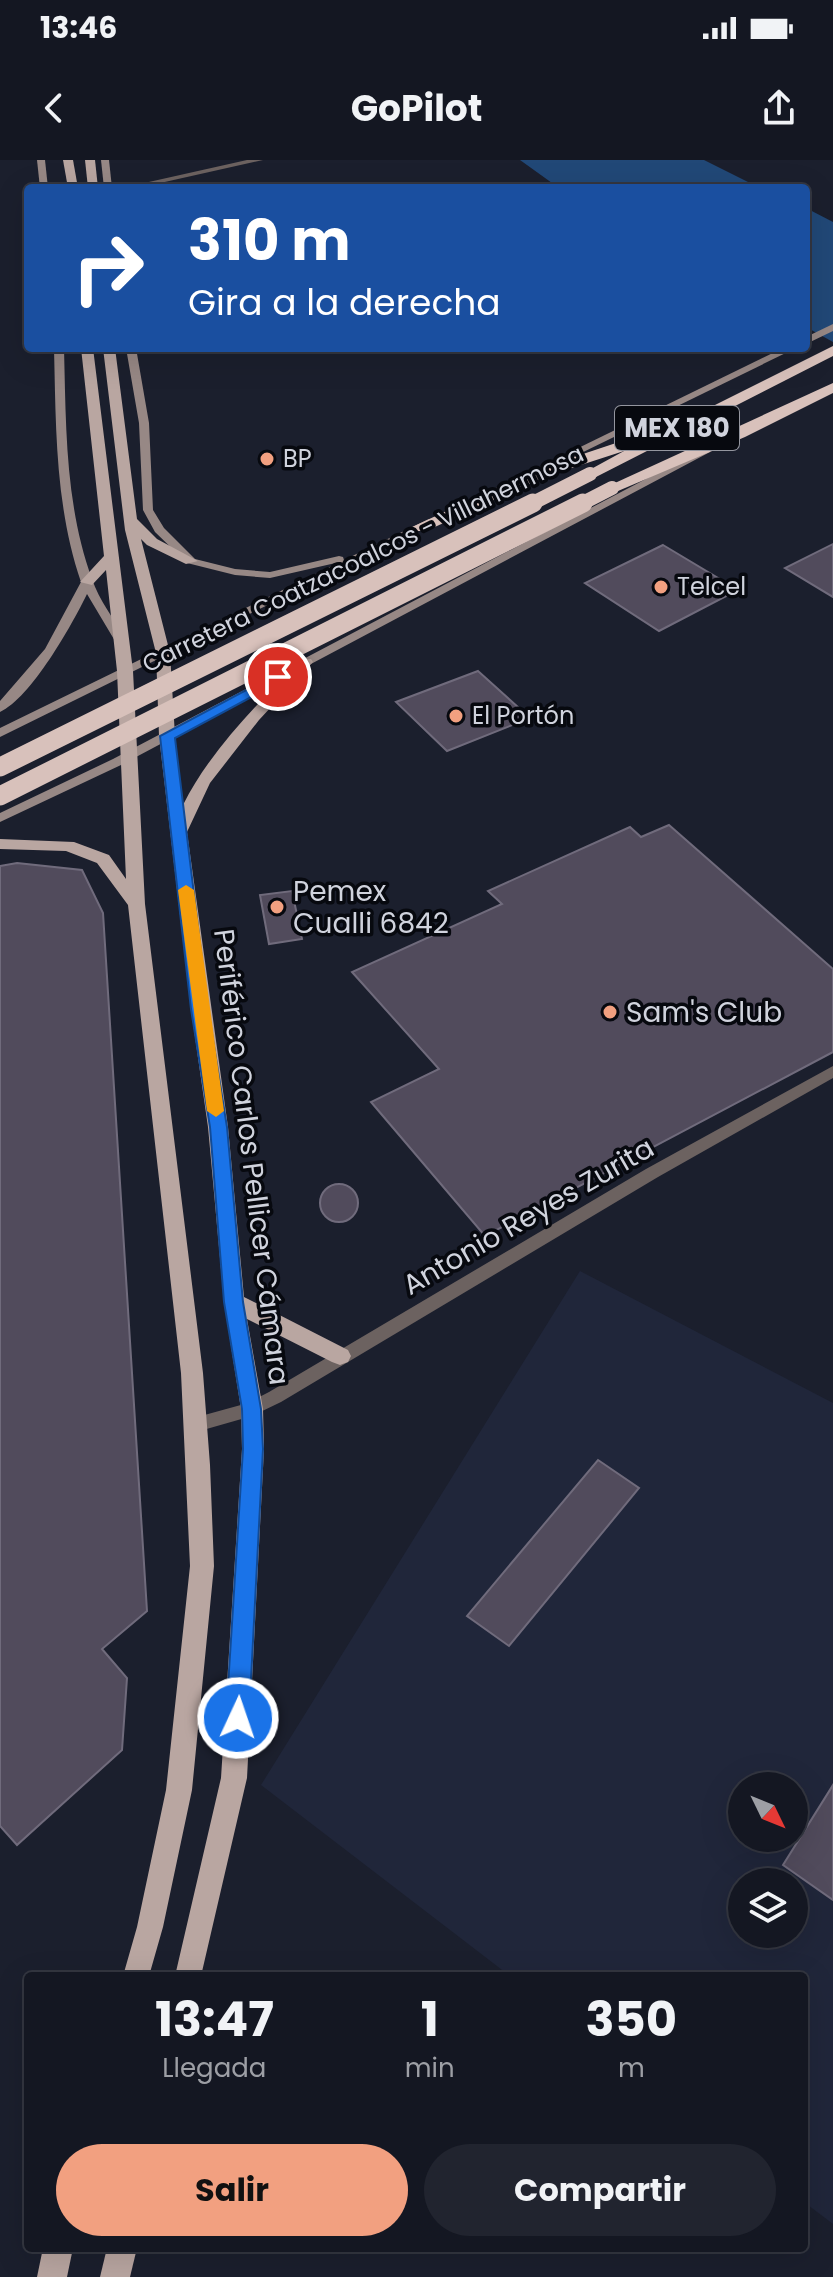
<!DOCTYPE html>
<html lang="es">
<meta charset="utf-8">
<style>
body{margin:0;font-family:Poppins,sans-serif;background:#21242f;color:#f1f3f6;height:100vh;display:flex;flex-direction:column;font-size:30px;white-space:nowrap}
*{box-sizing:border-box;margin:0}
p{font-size:26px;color:#9d9fa5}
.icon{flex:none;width:44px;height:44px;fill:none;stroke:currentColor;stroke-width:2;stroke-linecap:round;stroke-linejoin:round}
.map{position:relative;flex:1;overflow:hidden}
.sheet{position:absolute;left:24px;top:1812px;width:784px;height:280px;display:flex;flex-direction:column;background:#141722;border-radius:8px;box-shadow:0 8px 32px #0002,0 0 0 2px #333640}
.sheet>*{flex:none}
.banner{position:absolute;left:24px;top:24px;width:786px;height:168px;border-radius:8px;box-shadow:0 8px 32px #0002,0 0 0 2px #333640;background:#1a4fa0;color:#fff;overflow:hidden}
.needle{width:52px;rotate:133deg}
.tools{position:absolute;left:728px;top:1612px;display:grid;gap:16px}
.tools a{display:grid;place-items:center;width:80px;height:80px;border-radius:50%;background:#141722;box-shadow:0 8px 32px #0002,0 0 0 2px #333640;font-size:40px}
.pin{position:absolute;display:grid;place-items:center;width:68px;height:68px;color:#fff;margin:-34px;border:4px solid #fff;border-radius:50%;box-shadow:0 2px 8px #0007}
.me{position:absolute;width:88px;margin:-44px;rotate:3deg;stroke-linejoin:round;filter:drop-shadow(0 0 6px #0008)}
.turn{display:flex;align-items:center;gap:28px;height:168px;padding:0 32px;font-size:36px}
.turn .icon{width:104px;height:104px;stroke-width:2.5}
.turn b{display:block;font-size:56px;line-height:68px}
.eta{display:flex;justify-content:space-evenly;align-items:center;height:136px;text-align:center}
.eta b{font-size:48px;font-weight:700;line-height:56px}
.cta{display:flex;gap:16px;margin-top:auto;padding:16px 32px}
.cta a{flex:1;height:92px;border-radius:48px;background:#f2a080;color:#111;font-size:32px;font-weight:700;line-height:92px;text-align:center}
.cta a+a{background:#21242f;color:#f1f3f6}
.status{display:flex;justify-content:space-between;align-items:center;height:56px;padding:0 40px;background:#141722;direction:ltr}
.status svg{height:22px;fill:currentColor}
header{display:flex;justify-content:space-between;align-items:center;height:104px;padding:0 32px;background:#141722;font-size:36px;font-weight:700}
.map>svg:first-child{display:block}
.built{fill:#20263a;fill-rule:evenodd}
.water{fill:#214877}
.building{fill:#514b5c;stroke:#706b7c;stroke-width:2}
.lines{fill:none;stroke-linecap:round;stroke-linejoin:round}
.street{fill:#6c6260;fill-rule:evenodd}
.secondary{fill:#978885;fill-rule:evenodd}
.primary{fill:#b9a6a1;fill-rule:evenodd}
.highway{fill:#d8c1bb;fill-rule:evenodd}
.highway-bridge-far1{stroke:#d8c1bb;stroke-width:14}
.highway-bridge{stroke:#d8c1bb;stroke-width:19}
.route{fill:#1a73e8;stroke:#114b97;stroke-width:2}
.slow{fill:#f59e0b}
.poi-dot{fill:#f2a080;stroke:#07090f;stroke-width:3}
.labels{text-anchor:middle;stroke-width:7;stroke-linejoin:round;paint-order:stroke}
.far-poi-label{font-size:24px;fill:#d0d3dd;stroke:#07090f;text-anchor:start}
.far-street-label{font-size:24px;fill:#d0d3dd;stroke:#07090f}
.shield{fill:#07090f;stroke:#94969f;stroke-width:2}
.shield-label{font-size:26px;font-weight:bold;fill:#d0d3dd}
.poi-label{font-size:28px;fill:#d0d3dd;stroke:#07090f;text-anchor:start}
.street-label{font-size:28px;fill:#d0d3dd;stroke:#07090f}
</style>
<div class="status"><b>13:46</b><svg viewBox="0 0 49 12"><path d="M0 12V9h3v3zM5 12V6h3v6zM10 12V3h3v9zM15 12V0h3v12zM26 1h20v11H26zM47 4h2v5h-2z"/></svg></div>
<header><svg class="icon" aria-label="back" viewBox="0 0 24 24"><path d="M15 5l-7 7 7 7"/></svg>GoPilot<svg class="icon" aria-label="share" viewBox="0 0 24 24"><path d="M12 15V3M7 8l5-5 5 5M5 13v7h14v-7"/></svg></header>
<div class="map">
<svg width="833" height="2117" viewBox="0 0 833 2117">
<rect width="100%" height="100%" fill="#1b1f2d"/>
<path class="built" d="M 580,1111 L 833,1243 L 833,2064 L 804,2042 L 804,1816 L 510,1816 L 261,1625 ZM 742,1626 L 794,1626 L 794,1678 L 742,1678 ZM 742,1722 L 794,1722 L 794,1774 L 742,1774 Z"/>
<g class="water">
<polygon points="520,0 704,0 760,28 559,28"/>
<polygon points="806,48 833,62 833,182 806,167"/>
</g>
<g class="building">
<polygon points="833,384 833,437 785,408"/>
<polygon points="663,385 738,430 659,471 585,423"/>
<polygon points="478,511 530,558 447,591 396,542"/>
<polygon points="669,665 833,809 833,892 485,1076 371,942 439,909 352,812 502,744 488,731 630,667 641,677"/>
<polygon points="17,703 82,710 103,753 147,1451 102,1489 127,1518 122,1590 17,1685 0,1666 0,706"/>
<polygon points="292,731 302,779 269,784 260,735"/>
<circle cx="339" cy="1043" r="19"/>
<polygon points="598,1300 639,1328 509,1486 467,1456"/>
<polygon points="833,1625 833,1740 783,1705"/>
</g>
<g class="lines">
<g class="street">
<polygon points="247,0 263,0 138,28 122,28"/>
<polygon points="833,906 833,918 658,1017 281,1242 252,1256 196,1272 190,1269 187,1264 190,1259 248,1243 269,1232 646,1009"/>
</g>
<g class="secondary">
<polygon points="37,0 45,0 48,28 40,28"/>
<polygon points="101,0 109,0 112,28 104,28"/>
<polygon points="833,164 833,171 806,184 806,177"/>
<path d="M 54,188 L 64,188 C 66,265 65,345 92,419 C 99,440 114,459 125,478 L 119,482 L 115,481 L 87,434 C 72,465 31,538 0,552 L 0,541 L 45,489 L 81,422 C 55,346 56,267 54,188 Z"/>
<polygon points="126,188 136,188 149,263 153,350 164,368 195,399 235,409 270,412 339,396 343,397 344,400 429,359 438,361 0,577 0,568 340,402 270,418 235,415 187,403 155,372 143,350 139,263"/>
<polygon points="783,188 796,188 530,318 521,316"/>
<polygon points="701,290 710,292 121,605 0,662 0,653 113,599"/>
</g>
<g class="primary">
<polygon points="63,0 73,0 78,28 68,28"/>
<polygon points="85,0 95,0 98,28 88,28"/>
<polygon points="81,188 93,188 133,511 145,744 203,1213 210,1305 214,1406 192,1630 163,1767 149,1816 123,1816 137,1767 166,1630 190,1406 181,1213 128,745 97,703 66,691 0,689 0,679 74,682 109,695 126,719 117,511 106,410 92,425 80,422 104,396"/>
<path d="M 103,188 L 115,188 L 137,359 L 157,379 L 198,401 L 186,404 L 147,385 L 141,379 L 170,493 L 175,576 L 183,645 C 211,589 258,544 301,499 L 311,499 L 313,502 L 259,560 L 210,623 L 187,672 L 228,967 L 244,1137 L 348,1190 L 351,1196 L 348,1202 L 340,1205 L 332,1202 L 247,1159 L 263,1249 L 264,1289 L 247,1618 L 201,1816 L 175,1816 L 221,1618 L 242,1289 L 241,1249 L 224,1142 L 208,967 L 191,849 L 159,576 L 156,493 L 125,370 Z"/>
<polygon points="43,2088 73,2088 67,2117 37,2117"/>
<polygon points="107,2088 137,2088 130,2117 100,2117"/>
</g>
<g class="highway">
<polygon points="833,186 833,196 596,317 582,314 624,291 547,316 426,371 414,371 412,367 535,310 619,282 625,284 625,290"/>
<polygon points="833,223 833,233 745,277 618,331 604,328"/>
</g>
<g class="highway-bridge-far1">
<polyline points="529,345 590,314"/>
<polyline points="579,345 612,328"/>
</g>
<g class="highway-bridge">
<polyline points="0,607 533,343"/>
<polyline points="0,636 583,343"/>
</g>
</g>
<polygon class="route" points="278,513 285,517 283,520 175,578 208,849 227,967 243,1142 261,1249 263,1289 249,1558 245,1566 238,1569 230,1566 226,1558 243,1289 242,1249 224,1142 210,967 191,849 160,576"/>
<polygon class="slow" points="186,725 194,730 224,951 216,957 207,951 178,730"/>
<g class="poi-dot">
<circle cx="267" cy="299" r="8"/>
<circle cx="661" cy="427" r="8"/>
<circle cx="456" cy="556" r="8"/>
<circle cx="277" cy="747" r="8"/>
<circle cx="610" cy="852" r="8"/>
</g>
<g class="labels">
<g class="far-poi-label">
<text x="283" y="307">BP</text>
<text x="677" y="435">Telcel</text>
<text x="472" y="564">El Portón</text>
</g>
<g class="far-street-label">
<text transform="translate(363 399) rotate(-26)" y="8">Carretera Coatzacoalcos - Villahermosa</text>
</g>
<rect class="shield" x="615" y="246" width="124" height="44" rx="6"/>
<g class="shield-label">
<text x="677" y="277">MEX 180</text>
</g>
<g class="poi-label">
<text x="293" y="741">Pemex<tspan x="293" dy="32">Cualli 6842</tspan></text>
<text x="626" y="862">Sam's Club</text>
</g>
<g class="street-label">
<text transform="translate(252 997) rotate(83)" y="10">Periférico Carlos Pellicer Cámara</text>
<text transform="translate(528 1056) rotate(-30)" y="10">Antonio Reyes Zurita</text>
</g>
</g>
</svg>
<div class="tools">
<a><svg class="needle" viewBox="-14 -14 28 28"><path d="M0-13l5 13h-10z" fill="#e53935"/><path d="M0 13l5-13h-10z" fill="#9d9fa5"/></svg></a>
<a><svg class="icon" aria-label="layers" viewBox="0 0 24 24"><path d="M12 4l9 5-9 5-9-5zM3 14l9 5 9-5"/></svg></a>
</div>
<div class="pin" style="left:278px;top:517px;background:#d93025"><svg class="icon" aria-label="arrive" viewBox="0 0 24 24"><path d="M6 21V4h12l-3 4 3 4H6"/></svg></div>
<svg class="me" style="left:238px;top:1558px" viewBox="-20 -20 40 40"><circle r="17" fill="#1a73e8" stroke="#fff" stroke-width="3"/><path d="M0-11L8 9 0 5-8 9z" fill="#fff"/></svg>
<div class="banner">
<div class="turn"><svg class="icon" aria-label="right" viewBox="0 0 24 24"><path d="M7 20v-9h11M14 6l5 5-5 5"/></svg><div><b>310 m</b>Gira a la derecha</div></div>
</div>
<section class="sheet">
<div class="eta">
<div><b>13:47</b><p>Llegada</p></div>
<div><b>1</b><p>min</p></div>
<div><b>350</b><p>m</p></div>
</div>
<div class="cta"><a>Salir</a><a>Compartir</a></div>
</section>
</div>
